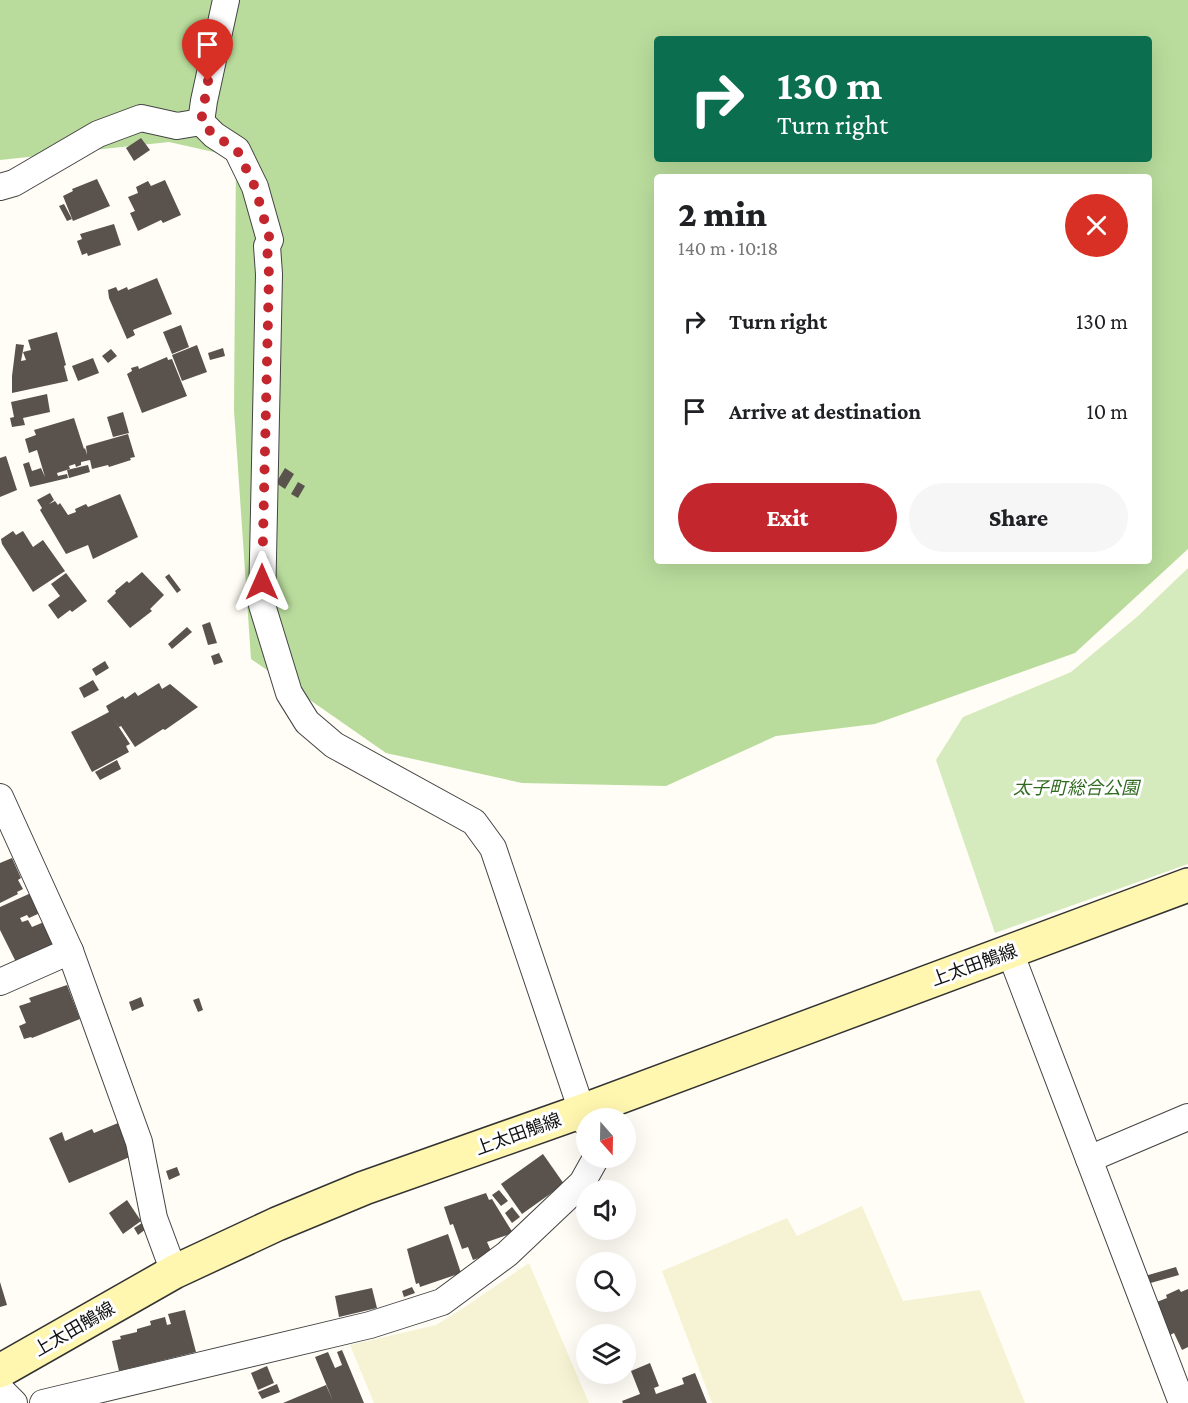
<!DOCTYPE html>
<meta charset="utf-8">
<style>
body{margin:0;font-family:"Crimson Pro","Noto Sans JP",serif;background:#f6f6f6;color:#202124;height:100vh;display:flex;flex-direction:column;font-size:22px;white-space:nowrap}
*{box-sizing:border-box;margin:0}
p{font-size:20px;color:#757577}
.icon{flex:none;width:33px;height:33px;fill:none;stroke:currentColor;stroke-width:2;stroke-linecap:round;stroke-linejoin:round}
.map{position:relative;flex:1;overflow:hidden}
.sheet{position:absolute;left:654px;top:174px;width:498px;height:390px;display:flex;flex-direction:column;background:#fff;border-radius:6px;box-shadow:0 6px 24px #0002}
.sheet>*{flex:none}
.banner{position:absolute;left:654px;top:36px;width:498px;height:126px;border-radius:6px;box-shadow:0 6px 24px #0002;background:#0b6e4f;color:#fff;overflow:hidden}
.needle{width:39px;rotate:160deg}
.tools{position:absolute;left:576px;top:1108px;display:grid;gap:12px}
.tools a{display:grid;place-items:center;width:60px;height:60px;border-radius:50%;background:#fff;box-shadow:0 6px 24px #0002;font-size:30px}
.pin{position:absolute;display:grid;place-items:center;width:51px;height:51px;color:#fff;margin:-62px -26px;border-radius:50% 50% 50% 0;rotate:-45deg;box-shadow:0 0 6px #0007}
.pin .icon{rotate:45deg}
.me{position:absolute;width:66px;margin:-33px;rotate:0deg;stroke-linejoin:round;filter:drop-shadow(0 0 4px #0008)}
.turn{display:flex;align-items:center;gap:21px;height:126px;padding:0 24px;font-size:27px}
.turn .icon{width:78px;height:78px;stroke-width:2.5}
.turn b{display:block;font-size:42px;line-height:51px}
.round{display:grid;place-items:center;flex:none;width:63px;height:63px;border-radius:32px;background:#f6f6f6}
.summary{display:flex;align-items:center;justify-content:space-between;height:102px;padding:0 24px}
h1{font-size:36px;font-weight:800;line-height:45px}
.action{display:flex;gap:12px;margin-top:auto;padding:12px 24px}
.action a{flex:1;height:69px;border-radius:36px;background:#c4262e;color:#fff;font-size:24px;font-weight:800;line-height:69px;text-align:center}
.action a+a{background:#f6f6f6;color:#202124}
ul{padding:0;list-style:none}
li{display:flex;align-items:center;gap:18px;height:90px;padding:0 24px}
li div{flex:1}
li b{display:block;font-size:22px}
li em{font-style:normal}
.map>svg:first-child{display:block}
.farmland{fill:#f6f3d4}
.green{fill:#d5ebbd}
.forest{fill:#b9dc9c;fill-rule:evenodd}
.building{fill:#5a524d}
.lines{fill:none;stroke-linecap:round;stroke-linejoin:round}
.minor-casing{stroke:#444;stroke-width:28}
.secondary-casing{stroke:#333;stroke-width:36}
.minor{stroke:#fff;stroke-width:26}
.secondary{stroke:#fff6b0;stroke-width:33}
.route{stroke:#c4262e;stroke-width:10;stroke-dasharray:0 18}
.labels{text-anchor:middle;stroke-width:6;stroke-linejoin:round;paint-order:stroke}
.park-label{font-size:18px;font-style:italic;fill:#2f6b1f;stroke:#fff}
.street-label{font-size:18px;fill:#111;stroke:#fff}
</style>
<div class="map">
<svg width="1188" height="1403" viewBox="0 0 1188 1403">
<rect width="100%" height="100%" fill="#fffdf5"/>
<g class="farmland">
<polygon points="862,1206 903,1301 980,1290 1025,1403 712,1403 662,1271 787,1218 797,1236"/>
<polygon points="529,1263 589,1403 374,1403 350,1345 436,1325 462,1309"/>
</g>
<polygon class="green" points="1188,568 1188,864 995,933 936,760 963,717 1071,672 1138,616"/>
<path class="forest" d="M 0,0 L 1188,0 L 1188,549 L 1075,653 L 875,724 L 776,736 L 666,786 L 522,783 L 386,753 L 251,659 L 234,410 L 236,157 L 169,142 L 0,160 ZM 657,39 L 1149,39 L 1149,159 L 657,159 ZM 657,177 L 1149,177 L 1149,561 L 657,561 Z"/>
<g class="building">
<polygon points="141,138 150,150 134,161 126,148"/>
<polygon points="97,179 110,206 73,221 63,196 73,191 72,189"/>
<polygon points="165,180 181,215 163,223 161,220 138,231 130,213 135,211 128,197 138,193 136,187 148,181 151,186"/>
<polygon points="64,204 72,219 67,221 59,206"/>
<polygon points="114,224 121,245 88,256 87,253 82,255 77,241 82,239 80,234"/>
<polygon points="157,278 172,314 133,330 135,335 127,339 109,298 108,290 116,287 118,291 127,287 128,290"/>
<polygon points="181,325 189,347 172,354 163,332"/>
<polygon points="57,332 66,365 64,366 68,381 12,393 12,376 16,344 24,345 21,361 26,360 23,352 31,350 28,340"/>
<polygon points="197,345 207,372 182,381 172,355"/>
<polygon points="223,348 225,356 210,360 208,353"/>
<polygon points="111,349 117,356 108,363 102,356"/>
<polygon points="167,357 168,360 172,359 187,396 142,413 127,374 132,371 131,368 138,366 139,369"/>
<polygon points="93,358 99,373 78,381 72,366"/>
<polygon points="47,394 50,412 23,418 25,425 12,427 10,418 14,417 11,402"/>
<polygon points="123,412 129,433 113,437 107,417"/>
<polygon points="74,418 84,449 85,448 87,455 86,446 128,434 135,457 130,458 131,460 109,467 108,465 92,469 90,460 81,462 81,465 76,467 75,464 69,466 70,469 57,473 58,476 67,474 68,478 30,487 23,464 29,462 32,471 41,468 45,477 37,450 29,453 25,439 36,435 34,430"/>
<polygon points="6,456 17,490 0,497 0,458"/>
<polygon points="88,465 90,472 69,478 67,470"/>
<polygon points="285,468 294,474 285,489 276,483"/>
<polygon points="298,482 305,486 298,498 291,494"/>
<polygon points="50,493 54,500 49,504 55,501 58,505 60,503 68,515 76,512 75,509 86,504 88,507 120,494 138,537 93,559 88,545 66,554 40,510 42,508 37,500"/>
<polygon points="13,531 16,535 23,531 33,547 43,540 65,571 33,592 2,544 1,539"/>
<polygon points="142,572 164,595 150,609 152,611 130,628 107,601 116,593 115,591 127,581 129,583"/>
<polygon points="66,573 87,601 72,612 70,610 58,619 48,605 60,596 51,584"/>
<polygon points="169,574 181,590 177,593 165,577"/>
<polygon points="210,622 217,643 208,645 202,625"/>
<polygon points="187,627 192,632 172,649 168,644"/>
<polygon points="219,653 223,662 214,665 211,656"/>
<polygon points="105,661 109,668 96,676 92,669"/>
<polygon points="93,680 99,690 84,698 79,688"/>
<polygon points="159,683 162,689 170,684 198,707 165,730 163,729 135,747 121,726 119,727 113,718 130,744 126,746 129,752 92,772 71,732 109,712 106,706 123,696 125,699 135,692 138,696"/>
<polygon points="117,760 121,769 100,780 95,772"/>
<polygon points="12,858 21,878 18,880 23,889 17,892 18,894 0,903 0,863"/>
<polygon points="31,893 40,913 29,918 27,915 20,918 22,922 28,920 32,927 44,922 55,946 17,964 0,930 0,907"/>
<polygon points="67,985 80,1019 32,1038 31,1037 24,1039 19,1026 26,1023 19,1006 31,1002 29,998"/>
<polygon points="141,997 144,1006 132,1011 129,1002"/>
<polygon points="199,998 203,1010 198,1012 193,1000"/>
<polygon points="118,1123 132,1156 69,1183 49,1138 62,1132 65,1141 92,1129 94,1133"/>
<polygon points="543,1154 564,1184 522,1214 501,1184"/>
<polygon points="177,1167 180,1175 169,1180 166,1171"/>
<polygon points="499,1190 508,1201 501,1206 492,1195"/>
<polygon points="486,1193 489,1200 492,1199 513,1233 487,1242 492,1253 473,1260 468,1247 462,1249 453,1224 450,1225 444,1207"/>
<polygon points="127,1200 141,1221 123,1234 109,1213"/>
<polygon points="512,1207 520,1217 512,1223 505,1213"/>
<polygon points="142,1223 146,1229 138,1235 134,1228"/>
<polygon points="448,1234 461,1273 420,1287 419,1283 416,1284 407,1249"/>
<polygon points="1176,1267 1179,1275 1147,1284 1145,1276"/>
<polygon points="0,1282 7,1305 0,1307"/>
<polygon points="412,1287 415,1293 404,1297 402,1291"/>
<polygon points="372,1288 377,1308 339,1317 335,1296"/>
<polygon points="1179,1289 1181,1292 1188,1289 1188,1347 1182,1350 1174,1333 1168,1336 1154,1303 1167,1298 1166,1295"/>
<polygon points="185,1310 196,1352 119,1371 112,1341 121,1339 120,1336 137,1332 137,1329 151,1325 150,1321 165,1317 167,1325 171,1324 168,1314"/>
<polygon points="342,1350 364,1403 283,1403 326,1385 333,1401 315,1357 328,1352 335,1368 342,1365 337,1352"/>
<polygon points="650,1363 659,1386 654,1388 656,1394 684,1384 682,1378 695,1373 707,1403 623,1403 622,1401 640,1394 631,1371"/>
<polygon points="267,1366 274,1383 258,1390 251,1373"/>
<polygon points="277,1384 280,1392 262,1399 258,1392"/>
</g>
<g class="lines">
<defs>
<g id="minor">
<polyline points="201,122 214,135 237,150 255,187 270,240 267,246 269,274 262,605 289,693 307,722 334,745 474,822 493,848 586,1123"/>
<polyline points="201,122 204,101 226,0"/>
<polyline points="0,187 14,183 98,134 141,118 177,126 201,122"/>
<polyline points="0,797 70,951 139,1142 154,1218 174,1272"/>
<polyline points="1010,952 1182,1403"/>
<polyline points="0,982 70,951"/>
<polyline points="1089,1159 1188,1117"/>
<polyline points="0,1389 14,1403"/>
<polyline points="43,1403 370,1325 442,1302 507,1254 582,1183 596,1158"/>
</g>
<polyline id="secondary" points="0,1371 174,1272 277,1224 364,1188 582,1111 1188,885"/>
</defs>
<use href="#minor" class="minor-casing"/>
<use href="#secondary" class="secondary-casing"/>
<use href="#minor" class="minor"/>
<use href="#secondary" class="secondary"/>
</g>
<g class="lines">
<polyline class="route" points="208,81 201,122 214,135 237,150 255,187 270,240 267,246 269,274 262,582"/>
</g>
<g class="labels">
<g class="park-label">
<text x="1076" y="794">太子町総合公園</text>
</g>
<g class="street-label">
<text transform="translate(974 965) rotate(-20)" y="6">上太田鵤線</text>
<text transform="translate(518 1134) rotate(-20)" y="6">上太田鵤線</text>
<text transform="translate(74 1329) rotate(-30)" y="6">上太田鵤線</text>
</g>
</g>
</svg>
<div class="tools">
<a><svg class="needle" viewBox="-14 -14 28 28"><path d="M0-13l5 13h-10z" fill="#e53935"/><path d="M0 13l5-13h-10z" fill="#757577"/></svg></a>
<a><svg class="icon" aria-label="sound" viewBox="0 0 24 24"><path d="M4 9h4l5-4v14l-5-4H4zM17 9q2 3 0 6"/></svg></a>
<a><svg class="icon" aria-label="search" viewBox="0 0 24 24"><circle cx="10" cy="10" r="6"/><path d="M15 15l6 6"/></svg></a>
<a><svg class="icon" aria-label="layers" viewBox="0 0 24 24"><path d="M12 4l9 5-9 5-9-5zM3 14l9 5 9-5"/></svg></a>
</div>
<div class="pin" style="left:208px;top:81px;background:#d93025"><svg class="icon" aria-label="arrive" viewBox="0 0 24 24"><path d="M6 21V4h12l-3 4 3 4H6"/></svg></div>
<svg class="me" style="left:262px;top:582px" viewBox="-20 -20 40 40"><path d="M0-17L14 15 0 8-14 15z" fill="#c4262e" stroke="#fff" stroke-width="4"/></svg>
<div class="banner">
<div class="turn"><svg class="icon" aria-label="right" viewBox="0 0 24 24"><path d="M7 20v-9h11M14 6l5 5-5 5"/></svg><div><b>130 m</b>Turn right</div></div>
</div>
<section class="sheet">
<div class="summary"><div><h1>2 min</h1><p>140 m · 10:18</p></div><a class="round" style="background:#d93025;color:#fff"><svg class="icon" aria-label="close" viewBox="0 0 24 24"><path d="M6 6l12 12M18 6L6 18"/></svg></a></div>
<ul>
<li><svg class="icon" aria-label="right" viewBox="0 0 24 24"><path d="M7 20v-9h11M14 6l5 5-5 5"/></svg><div><b>Turn right</b></div><em>130 m</em></li>
<li><svg class="icon" aria-label="arrive" viewBox="0 0 24 24"><path d="M6 21V4h12l-3 4 3 4H6"/></svg><div><b>Arrive at destination</b></div><em>10 m</em></li>
</ul>
<div class="action"><a>Exit</a><a>Share</a></div>
</section>
</div>
